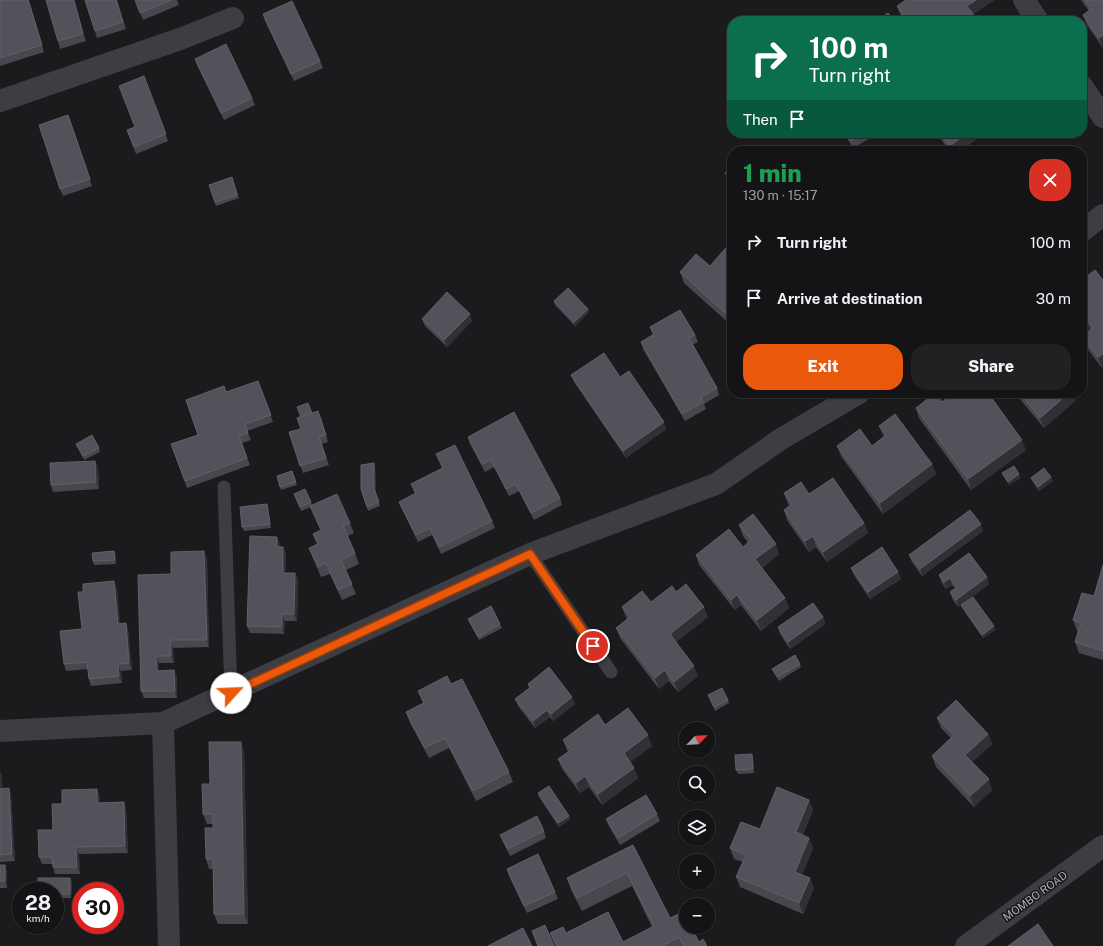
<!DOCTYPE html>
<meta charset="utf-8">
<style>
body{margin:0;font-family:"Public Sans",sans-serif;background:#212123;color:#f1f3f6;height:100vh;display:flex;flex-direction:column;font-size:15px;white-space:nowrap}
*{box-sizing:border-box;margin:0}
p{font-size:13px;color:#9d9ea1}
.icon{flex:none;width:22px;height:22px;fill:none;stroke:currentColor;stroke-width:2;stroke-linecap:round;stroke-linejoin:round}
.map{position:relative;flex:1;overflow:hidden}
.side{position:absolute;left:727px;top:146px;width:360px;height:252px;display:flex;flex-direction:column;background:#141416;border-radius:16px;box-shadow:0 1px 3px #0004,0 0 0 1px #333335}
.side>*{flex:none}
.banner{position:absolute;left:727px;top:16px;width:360px;height:122px;border-radius:16px;box-shadow:0 1px 3px #0004,0 0 0 1px #333335;background:#0b6e4f;color:#fff;overflow:hidden}
.needle{width:26px;rotate:65deg}
.tools{position:absolute;left:679px;top:722px;display:grid;gap:8px}
.tools a{display:grid;place-items:center;width:36px;height:36px;border-radius:50%;background:#141416;box-shadow:0 1px 3px #0004,0 0 0 1px #333335;font-size:20px}
.speed{position:absolute;left:12px;top:882px;display:flex;gap:8px;font-size:20px;font-weight:700;text-align:center}
.speed>*{display:grid;place-content:center;width:52px;height:52px;border-radius:50%;background:#141416;box-shadow:0 1px 3px #0004,0 0 0 1px #333335;line-height:1}
.speed small{font-size:10px;font-weight:400}
.speed .limit{border:6px solid #d22;background:#fff;color:#111}
.pin{position:absolute;display:grid;place-items:center;width:34px;height:34px;color:#fff;margin:-17px;border:2px solid #fff;border-radius:50%;box-shadow:0 1px 4px #0007}
.me{position:absolute;width:44px;margin:-22px;rotate:65deg;stroke-linejoin:round;filter:drop-shadow(0 0 3px #0008)}
.turn{display:flex;align-items:center;gap:14px;height:84px;padding:0 16px;font-size:18px}
.turn .icon{width:52px;height:52px;stroke-width:2.5}
.turn b{display:block;font-size:28px;line-height:34px}
.then{display:flex;align-items:center;height:38px;padding:0 16px;background:#0003;gap:8px;font-size:15px}
.round{display:grid;place-items:center;flex:none;width:42px;height:42px;border-radius:16px;background:#212123}
.head{display:flex;align-items:center;justify-content:space-between;height:68px;padding:0 16px}
h1{font-size:24px;font-weight:800;line-height:30px;color:#1e9e55}
.action{display:flex;gap:8px;margin-top:auto;padding:8px 16px}
.action a{flex:1;height:46px;border-radius:16px;background:#ea580c;color:#fff;font-size:16px;font-weight:800;line-height:46px;text-align:center}
.action a+a{background:#212123;color:#f1f3f6}
ul{padding:0;list-style:none}
li{display:flex;align-items:center;gap:12px;height:56px;padding:0 16px}
li div{flex:1}
li b{display:block;font-size:15px}
li em{font-style:normal}
.map>svg:first-child{display:block}
.lines{fill:none;stroke-linecap:round;stroke-linejoin:round}
.lane{stroke:#3d3d44;stroke-width:13}
.street{stroke:#3d3d44;stroke-width:22}
.wall{fill:#48474d}
.shaded-wall{fill:#313035}
.building{fill:#52525a;stroke:#606169}
.route-casing{stroke:#983908;stroke-width:10}
.route{stroke:#ea580c;stroke-width:7}
.labels{text-anchor:middle;stroke-width:3;stroke-linejoin:round;paint-order:stroke}
.street-label{font-size:11px;fill:#acafbe;stroke:#161518}
</style>
<div class="map">
<svg width="1103" height="946" viewBox="0 0 1103 946">
<rect width="100%" height="100%" fill="#1b1a1d"/>
<g class="lines">
<g class="lane">
<polyline points="224,487 231,693"/>
<polyline points="530,554 611,672"/>
</g>
<g class="street">
<polyline points="1024,0 1038,21"/>
<polyline points="1082,86 1103,117"/>
<polyline points="0,101 180,39 233,18"/>
<polyline points="1082,231 1103,215"/>
<polyline points="0,731 163,723"/>
<polyline points="169,946 163,723 530,554 716,484 781,439 859,393"/>
<polyline points="966,946 1103,846"/>
</g>
</g>
<g class="wall">
<polygon points="0,0 29,0 44,52 0,66"/>
<polygon points="74,0 86,41 60,49 58,41"/>
<polygon points="117,0 126,29 97,38 95,31"/>
<polygon points="135,0 177,0 179,5 143,20"/>
<polygon points="1081,0 1103,0 1103,48 1087,25 1083,15 1089,11"/>
<polygon points="897,6 973,14 978,21 904,21 901,16"/>
<polygon points="263,14 320,61 323,68 294,81 265,21"/>
<polygon points="195,59 252,98 255,105 224,120 198,67"/>
<polygon points="144,76 168,141 136,154 127,130 135,127"/>
<polygon points="68,115 92,186 63,196 60,189"/>
<polygon points="844,133 879,133 853,148"/>
<polygon points="936,133 985,133 960,151 950,151"/>
<polygon points="732,169 732,185 727,177 725,173"/>
<polygon points="232,177 239,198 216,206 209,185"/>
<polygon points="732,241 732,326 684,283 680,272 710,266"/>
<polygon points="1082,280 1102,368 1086,347 1083,340 1082,340"/>
<polygon points="554,301 588,309 589,312 575,326 555,305"/>
<polygon points="422,319 472,321 447,347 425,326"/>
<polygon points="650,327 695,335 698,342 692,345 717,388 719,395 704,404 706,409 685,421 643,349 641,342 653,335"/>
<polygon points="571,375 620,377 666,429 626,458 574,382"/>
<polygon points="258,381 273,422 247,431 251,440 242,443 250,465 187,488 171,444 198,435 226,392"/>
<polygon points="1015,393 1072,393 1075,401 1044,428"/>
<polygon points="942,402 1026,450 971,490 919,418 916,408"/>
<polygon points="312,413 321,418 328,442 322,444 329,465 303,473 289,432 301,429"/>
<polygon points="879,426 932,464 936,474 883,514 841,456 837,446 872,446 884,437"/>
<polygon points="468,437 560,498 562,505 534,520 519,491 509,496 494,467 485,472 470,444"/>
<polygon points="76,444 99,448 100,452 84,460"/>
<polygon points="436,454 492,521 495,528 441,554 432,535 418,542 402,509 399,502 415,494 411,484 442,468"/>
<polygon points="95,461 98,468 99,489 53,492 51,485"/>
<polygon points="374,463 375,467 376,493 380,506 368,511 361,489"/>
<polygon points="292,471 297,485 281,490 277,476"/>
<polygon points="1002,473 1019,474 1020,478 1009,485 1004,476"/>
<polygon points="1031,478 1053,481 1039,491 1033,482"/>
<polygon points="784,493 809,494 864,523 868,533 827,562 816,547 809,552 787,520 784,510 790,506 788,504"/>
<polygon points="294,494 311,502 312,505 350,523 354,533 348,536 355,553 359,564 346,570 356,594 342,600 330,574 321,577 313,558 309,548 317,544 313,534 321,531 311,507 301,511"/>
<polygon points="267,504 268,508 271,528 244,531 242,527"/>
<polygon points="739,525 779,554 762,568 785,598 789,608 761,631 741,605 735,610 699,565 696,555 743,547 748,543 743,536"/>
<polygon points="983,531 922,576 912,562 909,555"/>
<polygon points="280,544 280,547 283,547 286,554 285,573 295,573 298,580 297,621 285,621 284,634 250,633 247,626"/>
<polygon points="114,551 116,555 116,564 94,565 93,561"/>
<polygon points="207,558 209,647 173,648 174,663 159,663 159,671 174,670 177,677 177,698 144,698 141,691 171,574"/>
<polygon points="1103,565 1103,660 1079,653 1075,642 1078,631 1077,631 1073,620 1094,596"/>
<polygon points="851,568 898,572 901,579 870,599 854,575"/>
<polygon points="939,575 989,584 958,607 953,600 950,592 955,588 952,585 946,589 942,583"/>
<polygon points="117,588 120,624 126,623 128,630 132,670 121,671 122,683 91,686 89,679 88,669 66,671 64,664 82,629"/>
<polygon points="676,592 708,617 676,642 698,676 678,692 669,681 659,689 620,638 616,628 627,619 626,617 622,607 651,602"/>
<polygon points="961,605 994,626 995,630 983,638 963,609"/>
<polygon points="823,617 825,624 790,649 780,634 778,627"/>
<polygon points="468,619 500,624 502,628 479,640"/>
<polygon points="800,664 801,667 779,681 772,669"/>
<polygon points="451,684 509,772 513,782 476,801 449,748 429,758 410,723 406,712 423,703 418,691"/>
<polygon points="528,684 575,704 553,721 550,717 535,728 518,706 515,699 529,688"/>
<polygon points="708,695 728,700 729,703 715,711"/>
<polygon points="937,718 988,734 992,744 972,762 992,790 974,807 936,767 932,756 951,738 941,728"/>
<polygon points="605,725 652,746 630,762 634,768 638,778 602,805 589,787 580,793 562,769 558,759 568,752 567,750 563,740"/>
<polygon points="244,752 248,924 218,924 214,914 213,869 209,869 206,859 213,828 213,824 207,824 203,814 210,784"/>
<polygon points="753,757 754,773 738,774 736,770"/>
<polygon points="0,772 2,776 2,789 9,788 11,795 15,861 0,862"/>
<polygon points="538,793 569,816 570,819 559,827 539,797"/>
<polygon points="100,796 100,803 124,802 126,809 128,853 79,854 80,874 55,874 53,867 53,864 42,864 39,857 53,830 62,804"/>
<polygon points="809,800 813,810 803,835 809,838 813,848 802,875 814,888 803,914 740,887 736,877 743,862 734,859 730,848 760,829"/>
<polygon points="657,814 660,821 620,845 609,826 606,819"/>
<polygon points="544,831 546,838 510,856 503,842 500,835"/>
<polygon points="633,845 670,918 699,942 707,946 555,946 550,933 566,933 623,942 652,927 632,886 582,911 572,892 567,878"/>
<polygon points="0,865 5,865 7,872 7,888 0,888"/>
<polygon points="507,869 555,892 558,899 527,913 509,876"/>
<polygon points="72,882 71,898 55,898 55,891"/>
</g>
<g class="shaded-wall">
<polygon points="28,0 29,0 44,52 42,45"/>
<polygon points="74,0 86,41 83,34"/>
<polygon points="976,0 995,0 971,16 967,6"/>
<polygon points="944,15 946,21 936,21"/>
<polygon points="1103,35 1103,48 1099,38"/>
<polygon points="967,133 985,133 960,151 952,151 950,146"/>
<polygon points="588,309 589,312 575,326 574,322"/>
<polygon points="470,314 472,321 447,347 444,340"/>
<polygon points="1088,322 1092,333 1082,337 1083,340 1082,340 1082,327"/>
<polygon points="1103,354 1103,367 1102,368 1098,357"/>
<polygon points="1069,393 1072,393 1075,401 1044,428 1040,418"/>
<polygon points="664,422 666,429 626,458 623,451"/>
<polygon points="1022,440 1026,450 971,490 968,479"/>
<polygon points="95,461 98,468 99,489 96,482"/>
<polygon points="374,463 375,467 376,493 374,489"/>
<polygon points="932,464 936,474 883,514 880,503"/>
<polygon points="1019,474 1020,478 1009,485 1008,482"/>
<polygon points="1051,477 1053,481 1039,491 1038,487"/>
<polygon points="864,523 868,533 827,562 823,552"/>
<polygon points="981,524 983,531 922,576 920,569"/>
<polygon points="813,536 816,547 809,552 805,541"/>
<polygon points="277,537 280,544 279,554 277,547"/>
<polygon points="776,544 779,554 759,570 755,559"/>
<polygon points="283,547 286,554 285,580 283,573"/>
<polygon points="114,551 116,555 116,564 115,560"/>
<polygon points="204,551 207,558 209,647 207,640"/>
<polygon points="898,572 901,579 870,599 868,592"/>
<polygon points="295,573 298,580 297,621 294,614"/>
<polygon points="987,577 989,584 958,607 956,600"/>
<polygon points="950,578 952,585 946,589 944,582"/>
<polygon points="114,581 117,588 121,631 118,624"/>
<polygon points="737,595 741,605 735,610 731,600"/>
<polygon points="785,598 789,608 761,631 757,620"/>
<polygon points="704,607 708,617 673,644 670,634"/>
<polygon points="282,614 285,621 284,634 282,627"/>
<polygon points="823,617 825,624 790,649 788,642"/>
<polygon points="126,623 128,630 132,670 129,663"/>
<polygon points="994,626 995,630 983,638 982,635"/>
<polygon points="171,640 173,648 174,663 171,656"/>
<polygon points="156,656 159,663 159,678 157,671"/>
<polygon points="118,664 121,671 122,683 119,676"/>
<polygon points="694,666 698,676 678,692 674,682"/>
<polygon points="174,670 177,677 177,698 175,691"/>
<polygon points="665,670 669,681 659,689 655,678"/>
<polygon points="572,697 575,704 553,721 551,714"/>
<polygon points="547,710 550,717 535,728 533,721"/>
<polygon points="988,734 992,744 969,765 965,755"/>
<polygon points="648,735 652,746 628,764 624,753"/>
<polygon points="241,742 244,752 248,924 244,914"/>
<polygon points="752,754 753,757 754,773 753,769"/>
<polygon points="634,768 638,778 602,805 598,794"/>
<polygon points="0,772 2,776 3,796 0,789"/>
<polygon points="585,776 589,787 580,793 576,783"/>
<polygon points="989,779 992,790 974,807 970,796"/>
<polygon points="9,788 11,795 15,861 12,854"/>
<polygon points="97,789 100,796 100,810 97,803"/>
<polygon points="809,800 813,810 800,842 796,832"/>
<polygon points="124,802 126,809 128,853 125,846"/>
<polygon points="569,816 570,819 559,827 558,823"/>
<polygon points="809,838 813,848 799,882 795,872"/>
<polygon points="76,847 79,854 80,874 77,867"/>
<polygon points="5,865 7,872 7,888 5,881"/>
<polygon points="70,878 72,882 71,898 70,894"/>
<polygon points="810,878 814,888 803,914 799,903"/>
</g>
<g class="building">
<polygon points="0,0 28,0 42,45 0,58"/>
<polygon points="46,0 74,0 83,34 58,41"/>
<polygon points="85,0 116,0 123,22 95,31"/>
<polygon points="135,0 171,0 140,13"/>
<polygon points="906,0 976,0 967,6 978,21 948,21 944,15 936,21 907,21 897,6"/>
<polygon points="1085,0 1103,0 1103,35 1099,38 1083,15 1091,9"/>
<polygon points="292,1 320,61 291,74 263,14"/>
<polygon points="888,13 894,21 877,21"/>
<polygon points="226,44 252,98 221,113 195,59"/>
<polygon points="144,76 166,134 134,147 127,130 135,127 119,86"/>
<polygon points="68,115 90,179 60,189 39,125"/>
<polygon points="845,133 864,133 850,141"/>
<polygon points="940,133 967,133 950,146"/>
<polygon points="888,147 890,151 882,151"/>
<polygon points="732,169 732,184 725,173"/>
<polygon points="232,177 237,195 215,202 209,185"/>
<polygon points="732,241 732,319 680,272 696,254 710,266"/>
<polygon points="1095,270 1103,280 1103,354 1098,357 1082,337 1093,328 1088,322 1082,327 1082,280"/>
<polygon points="568,288 588,309 574,322 554,301"/>
<polygon points="447,292 470,314 444,340 422,319"/>
<polygon points="680,310 695,335 689,338 717,388 701,397 703,402 682,414 641,342 654,334 650,327"/>
<polygon points="604,353 620,377 629,371 664,422 623,451 571,375"/>
<polygon points="258,381 271,415 245,424 248,433 239,436 247,458 185,481 171,444 198,435 186,400 224,386 226,392"/>
<polygon points="935,393 942,402 954,393 988,393 1022,440 968,479 916,408"/>
<polygon points="1020,393 1069,393 1040,418"/>
<polygon points="308,403 312,413 301,417 297,407"/>
<polygon points="318,411 326,435 319,437 326,458 300,466 289,432 301,429 297,418"/>
<polygon points="514,412 560,498 531,513 516,484 506,489 491,460 482,464 468,437"/>
<polygon points="895,414 932,464 880,503 837,446 860,429 872,446 886,435 879,426"/>
<polygon points="92,435 99,448 83,456 76,444"/>
<polygon points="455,445 492,521 439,547 430,528 416,535 399,502 416,493 411,484 443,468 436,454"/>
<polygon points="95,461 96,482 51,485 50,463"/>
<polygon points="374,463 374,489 379,502 367,507 361,489 361,465"/>
<polygon points="1014,466 1019,474 1008,482 1002,473"/>
<polygon points="1044,468 1051,477 1038,487 1031,478"/>
<polygon points="292,471 296,482 280,487 277,476"/>
<polygon points="833,478 864,523 823,552 813,536 805,541 784,510 792,504 784,493 801,482 809,494"/>
<polygon points="305,489 311,502 300,507 294,494"/>
<polygon points="337,494 350,523 343,526 355,553 341,560 352,584 338,590 326,563 318,567 309,548 318,544 313,534 321,530 310,506"/>
<polygon points="267,504 270,524 242,527 240,507"/>
<polygon points="970,510 981,524 920,569 909,555"/>
<polygon points="753,514 776,544 755,559 785,598 757,620 737,595 731,600 696,555 729,529 743,547 751,540 739,525"/>
<polygon points="250,536 277,537 277,547 283,547 283,573 295,573 294,614 282,614 282,627 247,626"/>
<polygon points="882,547 898,572 868,592 851,568"/>
<polygon points="114,551 115,560 93,561 92,553"/>
<polygon points="204,551 207,640 171,640 171,656 156,656 157,671 174,670 175,691 141,691 138,575 171,574 171,552"/>
<polygon points="969,553 987,577 956,600 950,592 957,587 950,578 944,582 939,575"/>
<polygon points="1103,565 1103,651 1075,642 1081,623 1073,620 1082,593 1094,596"/>
<polygon points="114,581 118,624 126,623 129,663 118,664 119,676 89,679 87,662 64,664 60,631 82,629 78,592 83,592 83,584"/>
<polygon points="686,584 704,607 670,634 694,666 674,682 665,670 655,678 616,628 630,617 622,607 642,591 651,602 672,586 676,592"/>
<polygon points="973,597 994,626 982,635 961,605"/>
<polygon points="813,603 823,617 788,642 778,627"/>
<polygon points="491,606 500,624 478,637 468,619"/>
<polygon points="795,655 800,664 777,677 772,669"/>
<polygon points="549,667 572,697 551,714 547,710 533,721 515,699 531,687 528,684"/>
<polygon points="447,676 451,684 462,679 509,772 473,791 445,738 425,748 406,712 424,703 418,691"/>
<polygon points="722,688 728,700 714,707 708,695"/>
<polygon points="956,700 988,734 965,755 989,779 970,796 932,756 954,735 937,718"/>
<polygon points="628,708 648,735 624,753 634,768 598,794 585,776 576,783 558,759 571,750 563,740 598,714 605,725"/>
<polygon points="209,742 241,742 244,914 214,914 213,859 206,859 205,828 213,828 213,814 203,814 202,784 210,784"/>
<polygon points="752,754 753,769 736,770 735,755"/>
<polygon points="549,786 569,816 558,823 538,793"/>
<polygon points="777,787 809,800 796,832 809,838 795,872 810,878 799,903 736,877 746,855 730,848 741,822 760,829"/>
<polygon points="0,788 0,789 9,788 12,854 0,855"/>
<polygon points="97,789 97,803 124,802 125,846 76,847 77,867 53,867 52,857 39,857 38,830 53,830 52,804 62,804 62,790"/>
<polygon points="646,795 657,814 618,838 606,819"/>
<polygon points="537,816 544,831 508,849 500,835"/>
<polygon points="633,845 670,918 683,912 686,917 686,927 691,927 699,942 703,939 707,946 684,946 679,937 662,946 557,946 550,933 563,927 566,933 608,912 623,942 654,926 627,873 577,898 567,878"/>
<polygon points="538,854 555,892 524,906 507,869"/>
<rect x="0" y="865" width="5" height="16"/>
<polygon points="38,878 70,878 70,894 55,894 55,891 38,891"/>
<polygon points="1038,924 1053,946 1008,946"/>
<polygon points="545,925 554,946 538,946 532,931"/>
<polygon points="523,928 532,946 488,946"/>
</g>
<g class="lines">
<defs>
<polyline id="route" points="231,693 530,554 593,646"/>
</defs>
<use href="#route" class="route-casing"/>
<use href="#route" class="route"/>
</g>
<g class="labels">
<g class="street-label">
<text transform="translate(1035 896) rotate(-36)" y="4">MOMBO ROAD</text>
</g>
</g>
</svg>
<div class="tools">
<a><svg class="needle" viewBox="-14 -14 28 28"><path d="M0-13l5 13h-10z" fill="#e53935"/><path d="M0 13l5-13h-10z" fill="#9d9ea1"/></svg></a>
<a><svg class="icon" aria-label="search" viewBox="0 0 24 24"><circle cx="10" cy="10" r="6"/><path d="M15 15l6 6"/></svg></a>
<a><svg class="icon" aria-label="layers" viewBox="0 0 24 24"><path d="M12 4l9 5-9 5-9-5zM3 14l9 5 9-5"/></svg></a>
<a>+</a>
<a>−</a>
</div>
<div class="speed"><div>28<small>km/h</small></div><div class="limit">30</div></div>
<div class="pin" style="left:593px;top:646px;background:#d93025"><svg class="icon" aria-label="arrive" viewBox="0 0 24 24"><path d="M6 21V4h12l-3 4 3 4H6"/></svg></div>
<svg class="me" style="left:231px;top:693px" viewBox="-20 -20 40 40"><circle r="19" fill="#fff"/><path d="M0-13L10 11 0 6-10 11z" fill="#ea580c"/></svg>
<div class="banner">
<div class="turn"><svg class="icon" aria-label="right" viewBox="0 0 24 24"><path d="M7 20v-9h11M14 6l5 5-5 5"/></svg><div><b>100 m</b>Turn right</div></div>
<div class="then">Then<svg class="icon" aria-label="arrive" viewBox="0 0 24 24"><path d="M6 21V4h12l-3 4 3 4H6"/></svg></div>
</div>
<section class="side">
<div class="head"><div><h1>1 min</h1><p>130 m · 15:17</p></div><a class="round" style="background:#d93025;color:#fff"><svg class="icon" aria-label="close" viewBox="0 0 24 24"><path d="M6 6l12 12M18 6L6 18"/></svg></a></div>
<ul>
<li><svg class="icon" aria-label="right" viewBox="0 0 24 24"><path d="M7 20v-9h11M14 6l5 5-5 5"/></svg><div><b>Turn right</b></div><em>100 m</em></li>
<li><svg class="icon" aria-label="arrive" viewBox="0 0 24 24"><path d="M6 21V4h12l-3 4 3 4H6"/></svg><div><b>Arrive at destination</b></div><em>30 m</em></li>
</ul>
<div class="action"><a>Exit</a><a>Share</a></div>
</section>
</div>
